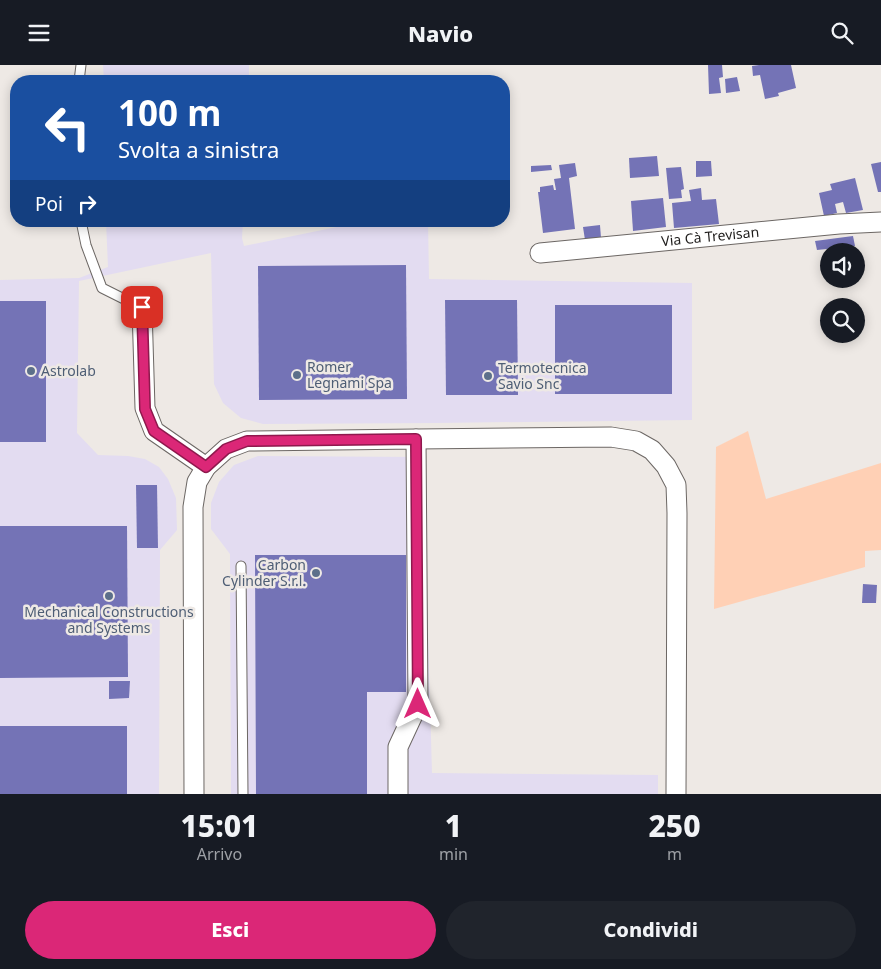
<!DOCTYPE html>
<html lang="it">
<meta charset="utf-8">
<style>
body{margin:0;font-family:"Noto Sans",sans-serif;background:#20242c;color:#f1f3f6;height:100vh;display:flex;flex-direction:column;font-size:19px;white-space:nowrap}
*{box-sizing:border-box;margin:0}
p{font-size:16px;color:#9ea1a6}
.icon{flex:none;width:28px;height:28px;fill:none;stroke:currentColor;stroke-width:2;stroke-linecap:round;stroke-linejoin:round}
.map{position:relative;height:729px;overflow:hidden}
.sheet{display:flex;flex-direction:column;background:#171b24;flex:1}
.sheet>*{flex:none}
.banner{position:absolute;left:10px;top:10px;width:500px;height:152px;border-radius:20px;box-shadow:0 2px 12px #0003;background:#1a4fa0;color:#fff;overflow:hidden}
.controls{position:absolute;left:820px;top:178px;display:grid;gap:10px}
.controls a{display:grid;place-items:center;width:45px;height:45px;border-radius:50%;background:#171b24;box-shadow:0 2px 12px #0003;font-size:25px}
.pin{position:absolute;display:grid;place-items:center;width:42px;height:42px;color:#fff;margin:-21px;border-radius:10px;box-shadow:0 2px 8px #0006}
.me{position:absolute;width:55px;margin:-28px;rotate:0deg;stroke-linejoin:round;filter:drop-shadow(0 0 4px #0008)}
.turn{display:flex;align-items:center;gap:18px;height:105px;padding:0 25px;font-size:22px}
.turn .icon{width:65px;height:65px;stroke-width:2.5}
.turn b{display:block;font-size:35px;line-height:42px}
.then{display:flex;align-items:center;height:48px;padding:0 25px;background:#0003;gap:10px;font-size:19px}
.eta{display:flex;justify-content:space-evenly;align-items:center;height:85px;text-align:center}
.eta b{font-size:30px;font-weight:800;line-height:35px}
.action{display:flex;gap:10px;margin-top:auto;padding:10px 25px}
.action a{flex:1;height:58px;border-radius:30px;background:#db2777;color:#fff;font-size:20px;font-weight:800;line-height:58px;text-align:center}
.action a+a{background:#20242c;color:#f1f3f6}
header{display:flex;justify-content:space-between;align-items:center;height:65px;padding:0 25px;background:#171b24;font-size:22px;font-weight:800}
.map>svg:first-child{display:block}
.industrial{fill:#e3dcf1}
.green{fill:#ffd0b5}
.building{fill:#7473b6}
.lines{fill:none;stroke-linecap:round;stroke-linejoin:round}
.service-casing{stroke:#6c6764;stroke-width:11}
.minor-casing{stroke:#6c6764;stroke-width:21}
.service{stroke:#fff;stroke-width:9}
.minor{stroke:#fff;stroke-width:19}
.route-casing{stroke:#8e194d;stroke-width:12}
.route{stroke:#db2777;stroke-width:9}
.service-dot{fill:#5c6f8a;stroke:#eee9e5;stroke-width:2}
.labels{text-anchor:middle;stroke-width:5;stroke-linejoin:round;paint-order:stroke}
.street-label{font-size:14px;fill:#1e1c1b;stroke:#eee9e5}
.service-label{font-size:14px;fill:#4e5e75;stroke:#eee9e5;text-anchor:start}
</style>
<header><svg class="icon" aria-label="menu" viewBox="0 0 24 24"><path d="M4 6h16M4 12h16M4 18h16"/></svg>Navio<svg class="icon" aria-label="search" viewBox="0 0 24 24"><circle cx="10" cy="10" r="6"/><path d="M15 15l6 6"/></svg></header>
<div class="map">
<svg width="881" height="729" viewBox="0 0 881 729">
<rect width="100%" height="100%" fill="#eee9e5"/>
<g class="industrial">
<polygon points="103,0 249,0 249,16 104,16"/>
<polygon points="106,156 243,156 242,173 244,181 366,156 428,156 429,214 692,218 692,355 435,358 263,359 241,353 223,338 214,319 211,188 79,216 77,368 98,390 128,391 145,394 159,402 168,414 176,433 177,465 160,485 159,729 0,729 0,215 79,213 108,202"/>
<polygon points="258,391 423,392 432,708 658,710 658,729 231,729 230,489 211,464 211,438 219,417 234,400"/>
</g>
<polygon class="green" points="748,366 766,434 881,398 881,485 865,486 865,502 714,544 716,382"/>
<g class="building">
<polygon points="708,0 722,0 723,12 719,13 721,28 709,29"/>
<polygon points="759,0 791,0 796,23 778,28 779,31 765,34 760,10 753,11 752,1"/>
<polygon points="737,12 740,26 726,28 725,14"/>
<polygon points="657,91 659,111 630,113 629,93"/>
<polygon points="696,96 711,96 712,111 696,112"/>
<polygon points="881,97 881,127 878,127 871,99"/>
<polygon points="575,98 577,111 569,113 575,164 543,168 538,127 540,127 540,122 553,120 554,125 556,125 554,114 561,113 559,100"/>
<polygon points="551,100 552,105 531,107 531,101"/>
<polygon points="681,102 684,124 681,125 682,133 669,134 666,103"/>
<polygon points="855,113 863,145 846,148 843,137 835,139 837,148 824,151 819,128 832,125 830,119"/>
<polygon points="701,123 702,135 716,134 719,159 674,163 672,138 691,136 689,125"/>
<polygon points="663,133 666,162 633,166 631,136"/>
<polygon points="600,160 601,173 585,175 583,162"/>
<polygon points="853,171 855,181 817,185 815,176"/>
<polygon points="406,200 407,334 259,335 258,201"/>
<polygon points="445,235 517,235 518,330 446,330"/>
<rect x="0" y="236" width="46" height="141"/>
<rect x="555" y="240" width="117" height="89"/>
<polygon points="136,420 157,420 158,483 137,483"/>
<polygon points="0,461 127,461 128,612 0,613"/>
<polygon points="255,490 406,490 406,627 367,627 367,729 256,729"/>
<polygon points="863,519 877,520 876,538 862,538"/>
<polygon points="109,616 130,616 129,633 109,634"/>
<rect x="0" y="661" width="127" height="68"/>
</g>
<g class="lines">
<defs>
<g id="service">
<polyline points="79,16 81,0"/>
<polyline points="81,156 86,180 102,223 142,243"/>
<polyline points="241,501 243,729"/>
</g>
<g id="minor">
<path id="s1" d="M 540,188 L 839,159 L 881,157"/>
<polyline points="142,243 145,343 154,366 206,402"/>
<polyline points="416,374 611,372 636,376 652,385 666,401 676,420 677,448 676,729"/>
<polyline points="194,729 193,442 197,417 206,402 226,384 247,376 416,374 418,639 398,682 398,729"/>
</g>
</defs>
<use href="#service" class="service-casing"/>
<use href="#minor" class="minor-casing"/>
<use href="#service" class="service"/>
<use href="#minor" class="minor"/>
</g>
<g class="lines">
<defs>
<polyline id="route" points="142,242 145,344 154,366 206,402 226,384 247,376 416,374 418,639"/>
</defs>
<use href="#route" class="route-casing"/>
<use href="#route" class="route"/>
</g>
<g class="service-dot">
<circle cx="31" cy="306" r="5"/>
<circle cx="297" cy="310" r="5"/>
<circle cx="488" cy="311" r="5"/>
<circle cx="316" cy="508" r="5"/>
<circle cx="109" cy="531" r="5"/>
</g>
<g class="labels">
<g class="street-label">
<text dy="5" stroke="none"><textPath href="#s1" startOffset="171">Via Cà Trevisan</textPath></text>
</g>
<g class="service-label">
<text x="307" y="307">Romer<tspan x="307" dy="16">Legnami Spa</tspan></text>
<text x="498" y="308">Termotecnica<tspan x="498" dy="16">Savio Snc</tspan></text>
<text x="41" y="311">Astrolab</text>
<text x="306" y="505" text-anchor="end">Carbon<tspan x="306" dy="16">Cylinder S.r.l.</tspan></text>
<text x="109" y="552" text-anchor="middle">Mechanical Constructions<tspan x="109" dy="16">and Systems</tspan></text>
</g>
</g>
</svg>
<div class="controls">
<a><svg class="icon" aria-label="sound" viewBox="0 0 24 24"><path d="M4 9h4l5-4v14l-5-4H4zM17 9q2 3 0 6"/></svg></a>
<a><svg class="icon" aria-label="search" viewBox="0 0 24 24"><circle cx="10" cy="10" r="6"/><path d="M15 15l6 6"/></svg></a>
</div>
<div class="pin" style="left:142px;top:242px;background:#d93025"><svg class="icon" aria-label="arrive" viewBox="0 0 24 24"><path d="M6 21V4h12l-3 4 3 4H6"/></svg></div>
<svg class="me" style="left:418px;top:639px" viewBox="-20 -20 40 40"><path d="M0-17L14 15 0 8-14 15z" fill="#db2777" stroke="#fff" stroke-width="4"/></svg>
<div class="banner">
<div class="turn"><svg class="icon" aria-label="left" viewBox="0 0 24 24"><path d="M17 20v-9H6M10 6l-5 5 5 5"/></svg><div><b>100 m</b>Svolta a sinistra</div></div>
<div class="then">Poi<svg class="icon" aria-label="right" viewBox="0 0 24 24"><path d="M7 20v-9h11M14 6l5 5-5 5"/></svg></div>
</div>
</div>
<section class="sheet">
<div class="eta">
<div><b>15:01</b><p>Arrivo</p></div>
<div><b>1</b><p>min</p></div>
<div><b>250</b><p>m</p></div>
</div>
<div class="action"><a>Esci</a><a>Condividi</a></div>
</section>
